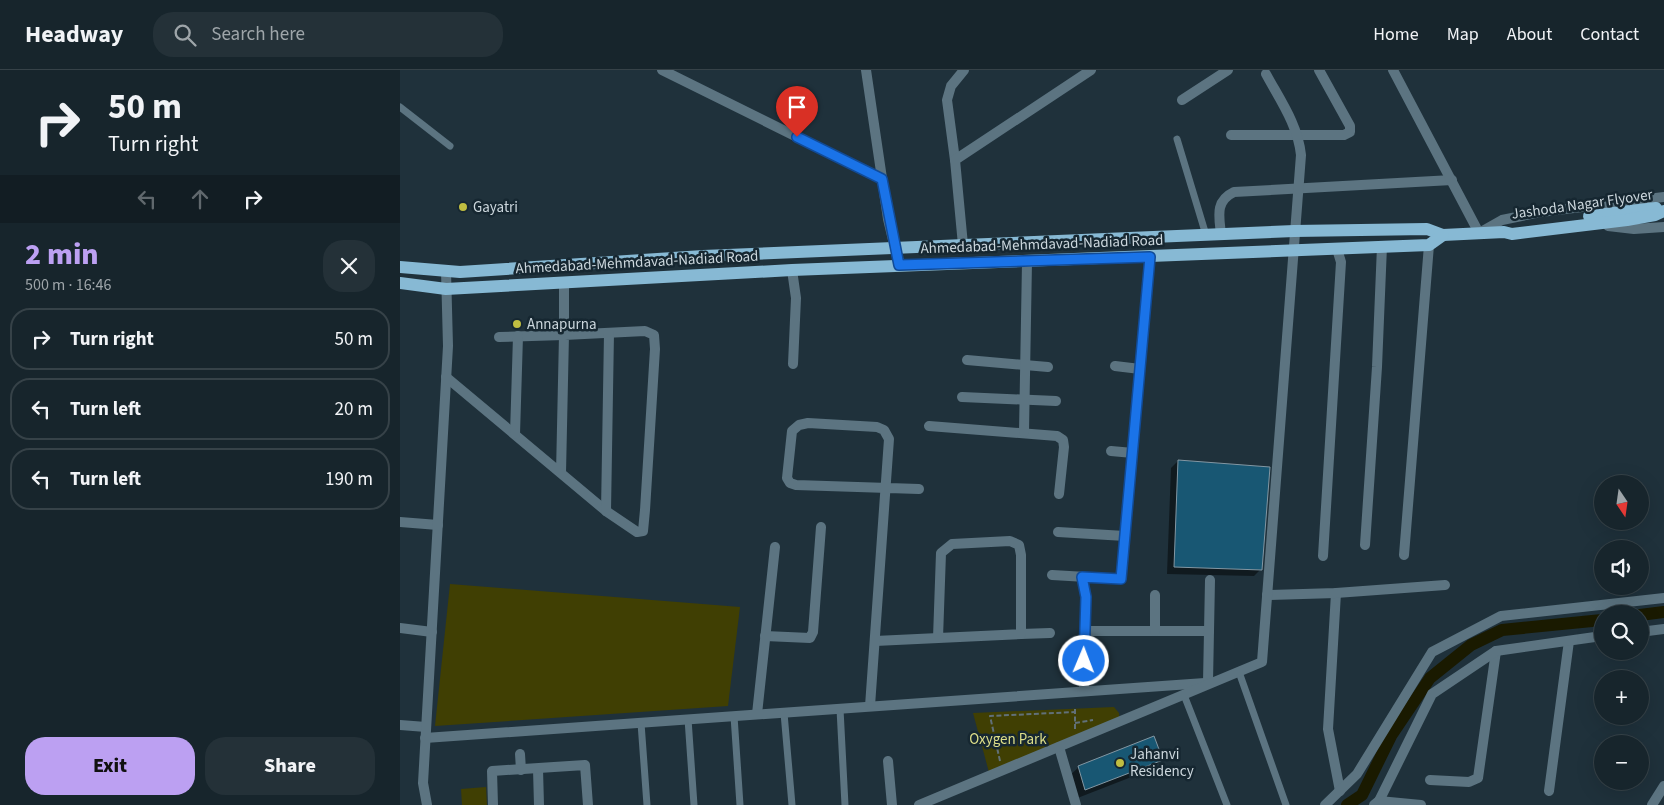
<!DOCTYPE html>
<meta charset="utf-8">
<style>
body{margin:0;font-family:"Source Sans 3",sans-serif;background:#243138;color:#f1f3f6;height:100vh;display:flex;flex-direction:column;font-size:19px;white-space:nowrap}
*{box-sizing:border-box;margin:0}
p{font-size:16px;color:#9ea5a9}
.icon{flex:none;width:28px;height:28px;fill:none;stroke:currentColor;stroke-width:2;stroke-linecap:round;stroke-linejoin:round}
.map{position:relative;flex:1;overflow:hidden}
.side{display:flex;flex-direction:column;background:#17252c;width:400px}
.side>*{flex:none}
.top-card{background:#17252c;color:#f1f3f6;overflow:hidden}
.needle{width:32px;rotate:167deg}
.tools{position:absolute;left:1194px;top:405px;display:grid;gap:10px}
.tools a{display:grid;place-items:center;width:55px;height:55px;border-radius:50%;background:#17252c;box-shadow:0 5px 20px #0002,0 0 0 1px #364248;font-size:25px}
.pin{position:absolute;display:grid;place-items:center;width:42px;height:42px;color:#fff;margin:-51px -21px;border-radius:50% 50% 50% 0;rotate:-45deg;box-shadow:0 0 5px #0007}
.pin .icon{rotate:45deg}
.me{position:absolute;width:55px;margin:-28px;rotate:1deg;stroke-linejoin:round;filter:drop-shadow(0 0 4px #0008)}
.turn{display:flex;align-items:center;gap:18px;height:105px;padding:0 25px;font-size:22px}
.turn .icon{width:65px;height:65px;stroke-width:2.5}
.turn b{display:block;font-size:35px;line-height:42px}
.lanes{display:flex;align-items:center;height:48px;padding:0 25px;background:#0003;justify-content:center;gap:25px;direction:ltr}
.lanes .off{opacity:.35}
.round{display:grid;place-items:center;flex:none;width:52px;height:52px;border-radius:20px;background:#243138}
.head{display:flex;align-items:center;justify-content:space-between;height:85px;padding:0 25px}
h1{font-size:30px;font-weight:800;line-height:38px;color:#bca0f2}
.cta{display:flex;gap:10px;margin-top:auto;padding:10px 25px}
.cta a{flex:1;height:58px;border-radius:20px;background:#bca0f2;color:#111;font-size:20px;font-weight:800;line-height:58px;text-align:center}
.cta a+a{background:#243138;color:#f1f3f6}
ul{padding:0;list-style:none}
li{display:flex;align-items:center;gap:15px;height:62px;margin:0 10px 8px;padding:0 15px;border:2px solid #364248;border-radius:20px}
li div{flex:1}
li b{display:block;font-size:19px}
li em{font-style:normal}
header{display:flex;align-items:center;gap:30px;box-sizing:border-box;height:70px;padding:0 25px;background:#17252c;border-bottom:1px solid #364248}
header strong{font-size:24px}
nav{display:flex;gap:28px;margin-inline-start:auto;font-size:18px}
.search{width:350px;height:45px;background:#243138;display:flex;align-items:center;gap:12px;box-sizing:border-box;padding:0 18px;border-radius:20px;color:#9ea5a9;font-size:19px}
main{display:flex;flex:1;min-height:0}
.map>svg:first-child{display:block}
.green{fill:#403f03}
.shadow{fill:#0007}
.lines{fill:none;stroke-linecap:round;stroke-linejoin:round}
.canal{stroke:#1a1a00;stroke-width:12}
.building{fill:#185773;stroke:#8397a3}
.path{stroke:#617079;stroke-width:2;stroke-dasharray:5 2.5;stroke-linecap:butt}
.service{stroke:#5c7481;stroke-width:7}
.minor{stroke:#5c7481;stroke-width:10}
.tertiary{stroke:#5c7481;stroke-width:10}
.primary{stroke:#87b9d4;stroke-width:12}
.route-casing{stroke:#114b97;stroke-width:12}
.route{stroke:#1a73e8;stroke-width:9}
.poi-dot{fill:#c0be41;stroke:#162731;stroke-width:2}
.labels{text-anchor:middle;stroke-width:5;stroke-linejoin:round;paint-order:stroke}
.street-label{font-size:15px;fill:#ccd7dd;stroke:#162731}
.poi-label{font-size:15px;fill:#ccd7dd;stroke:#162731;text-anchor:start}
.park-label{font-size:15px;fill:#ddde89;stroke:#162731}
</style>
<header>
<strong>Headway</strong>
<div class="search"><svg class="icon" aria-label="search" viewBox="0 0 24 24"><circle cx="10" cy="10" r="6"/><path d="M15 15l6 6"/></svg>Search here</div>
<nav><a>Home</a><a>Map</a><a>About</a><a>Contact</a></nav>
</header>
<main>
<section class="side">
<div class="top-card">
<div class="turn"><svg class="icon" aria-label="right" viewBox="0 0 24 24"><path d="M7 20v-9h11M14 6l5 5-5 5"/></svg><div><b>50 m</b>Turn right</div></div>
<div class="lanes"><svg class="icon off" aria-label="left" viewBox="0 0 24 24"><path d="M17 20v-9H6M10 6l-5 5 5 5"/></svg><svg class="icon off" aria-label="ahead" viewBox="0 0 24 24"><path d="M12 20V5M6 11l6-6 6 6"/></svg><svg class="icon" aria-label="right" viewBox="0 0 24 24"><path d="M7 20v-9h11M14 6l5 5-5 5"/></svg></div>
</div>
<div class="head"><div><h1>2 min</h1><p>500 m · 16:46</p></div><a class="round"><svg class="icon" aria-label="close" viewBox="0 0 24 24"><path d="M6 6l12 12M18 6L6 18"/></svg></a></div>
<ul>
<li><svg class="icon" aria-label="right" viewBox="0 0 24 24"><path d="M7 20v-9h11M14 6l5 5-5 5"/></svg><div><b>Turn right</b></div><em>50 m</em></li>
<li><svg class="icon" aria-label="left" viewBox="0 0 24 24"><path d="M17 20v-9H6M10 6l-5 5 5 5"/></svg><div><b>Turn left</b></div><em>20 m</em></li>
<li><svg class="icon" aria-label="left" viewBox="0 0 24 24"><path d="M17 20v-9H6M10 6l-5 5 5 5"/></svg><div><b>Turn left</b></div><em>190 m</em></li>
</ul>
<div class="cta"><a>Exit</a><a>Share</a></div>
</section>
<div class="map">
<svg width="1264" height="735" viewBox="0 0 1264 735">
<rect width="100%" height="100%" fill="#1f313b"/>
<g class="green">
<polygon points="50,514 340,537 328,636 35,656"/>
<polygon points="714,637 719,643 720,652 590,706 573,643"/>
<polygon points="86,717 87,735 62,735 61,719"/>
</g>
<g class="shadow">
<polygon points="778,391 861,499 854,506 767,504 771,398"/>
<polygon points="761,690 752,699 675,729 669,706 679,697"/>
</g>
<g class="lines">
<g class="canal">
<polyline points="1240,545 1264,542"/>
<polyline points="947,735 962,725 991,666 1030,608 1071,575 1102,560 1202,550"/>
</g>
</g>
<g class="building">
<polygon points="778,390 870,397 862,500 774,497"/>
<polygon points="754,666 763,690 685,720 678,696"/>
</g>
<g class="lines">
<g class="path">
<polyline points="675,639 675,659"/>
<polyline points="675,653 693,650"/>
<polyline points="600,691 590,646 675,642"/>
</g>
<g class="service">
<polyline points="0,37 50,76"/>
<polyline points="777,69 806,165"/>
<polyline points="839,602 886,735"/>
<polyline points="784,625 827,735"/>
<polyline points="440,639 445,735"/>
<polyline points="384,643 392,735"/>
<polyline points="334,646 340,735"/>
<polyline points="288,649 294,735"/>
<polyline points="241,653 247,735"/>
</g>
<g class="minor">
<polyline points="262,0 482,109"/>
<polyline points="782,30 828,0"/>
<polyline points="831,65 944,65 950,62 950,56 919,0"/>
<polyline points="555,90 547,30 551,16 564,0"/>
<path d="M 821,164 C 819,146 815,131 834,122 L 1052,110"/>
<polyline points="563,175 555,90 691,0"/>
<polyline points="392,200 396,228 393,294"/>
<polyline points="99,267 164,265 164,213"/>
<polyline points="567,290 648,297"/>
<polyline points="715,296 740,299"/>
<polyline points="46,307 206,441 237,462 243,461 245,440 255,279 254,265 245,261 164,265 161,403"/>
<polyline points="562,327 656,331"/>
<polyline points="529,356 657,366 663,370 664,377 659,424"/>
<polyline points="624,362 627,192"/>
<polyline points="115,364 118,266"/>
<polyline points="711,381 733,383"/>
<polyline points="206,441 209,263"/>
<polyline points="0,452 38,455"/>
<polyline points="658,462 725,466"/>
<polyline points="965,475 977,297 982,176"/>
<polyline points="1004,485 1029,175"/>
<polyline points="923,486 941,192 937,179"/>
<polyline points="652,505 721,509 750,187"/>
<polyline points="682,507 686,527 684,621"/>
<polyline points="936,523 928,659 940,721"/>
<polyline points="867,525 936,523 1045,515"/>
<polyline points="0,558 32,562"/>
<polyline points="685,561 809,561"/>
<polyline points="755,561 755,525"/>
<polyline points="1240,562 1264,559"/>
<polyline points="621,564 650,563"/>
<polyline points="365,566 410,568 413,562 421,457"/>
<polyline points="475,571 621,564 621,485 619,475 610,471 552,474 541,483 538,568"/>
<polyline points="808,612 810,510"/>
<polyline points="470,636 489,369 484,360 477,357 408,353 399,355 392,361 387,408 390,413 396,415 519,419"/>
<polyline points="357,644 375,477"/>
<polyline points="0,655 26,657"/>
<polyline points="25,668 805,613"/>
<polyline points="659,677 676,735"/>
<polyline points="120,684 121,700"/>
<polyline points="488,691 492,735"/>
<polyline points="138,699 139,735"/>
<polyline points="1030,710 1069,712 1078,708 1096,581"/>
<polyline points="1149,721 1169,571"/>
<polyline points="979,731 1032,624 1096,581 1202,566"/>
<polyline points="27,735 23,713 48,276 46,201"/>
<polyline points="93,735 92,701 185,695 188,735"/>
<path d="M 519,735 L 862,592 L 901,85 C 898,55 880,30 866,4"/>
<polyline points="925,735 957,704 1032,582 1101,546 1264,528"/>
<polyline points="974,735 979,731 1021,735"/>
</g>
<g class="tertiary">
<polyline points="466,0 488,149 499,195"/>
<polyline points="993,0 1079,163 1102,150 1141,142 1264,127"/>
<polyline points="1208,156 1234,159 1264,157"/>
<polyline points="1252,735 1264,716"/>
</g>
<g class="primary">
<polyline points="1189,146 1256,138"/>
<polyline points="0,197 60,202 303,186 894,161 1027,159 1043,165 1104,162 1112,164 1227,150 1255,145 1264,141"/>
<polyline points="0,213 46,219 392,200 1029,175 1043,165"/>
</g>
</g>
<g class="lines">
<defs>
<polyline id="route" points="397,67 482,109 499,195 750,187 721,509 682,507 686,527 684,591"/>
</defs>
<use href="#route" class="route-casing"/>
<use href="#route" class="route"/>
</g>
<g class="poi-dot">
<circle cx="63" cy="137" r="5"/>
<circle cx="117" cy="254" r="5"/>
<circle cx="720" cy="693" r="5"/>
</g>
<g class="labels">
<g class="street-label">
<text transform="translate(1182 134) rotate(-8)" y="5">Jashoda Nagar Flyover</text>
<text transform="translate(642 174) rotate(-2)" y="5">Ahmedabad-Mehmdavad-Nadiad Road</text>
<text transform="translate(237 192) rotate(-3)" y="5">Ahmedabad-Mehmdavad-Nadiad Road</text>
</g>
<g class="poi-label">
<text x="73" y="142">Gayatri</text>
<text x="127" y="259">Annapurna</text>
<text x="730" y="689">Jahanvi<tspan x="730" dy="17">Residency</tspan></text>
</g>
<g class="park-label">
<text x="608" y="674">Oxygen Park</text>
</g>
</g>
</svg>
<div class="tools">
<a><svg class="needle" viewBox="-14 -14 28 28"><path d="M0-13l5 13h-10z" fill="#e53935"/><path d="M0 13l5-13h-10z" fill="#9ea5a9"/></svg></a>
<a><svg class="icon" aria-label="sound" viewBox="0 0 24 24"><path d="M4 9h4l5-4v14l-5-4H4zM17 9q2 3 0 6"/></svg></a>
<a><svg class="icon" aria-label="search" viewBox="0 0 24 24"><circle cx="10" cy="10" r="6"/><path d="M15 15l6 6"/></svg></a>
<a>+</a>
<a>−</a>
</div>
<div class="pin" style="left:397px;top:67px;background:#d93025"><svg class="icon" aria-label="arrive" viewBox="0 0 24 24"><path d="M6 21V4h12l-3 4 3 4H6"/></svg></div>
<svg class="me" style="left:684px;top:591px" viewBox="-20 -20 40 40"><circle r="17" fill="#1a73e8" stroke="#fff" stroke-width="3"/><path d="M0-11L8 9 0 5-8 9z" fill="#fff"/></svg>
</div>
</main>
